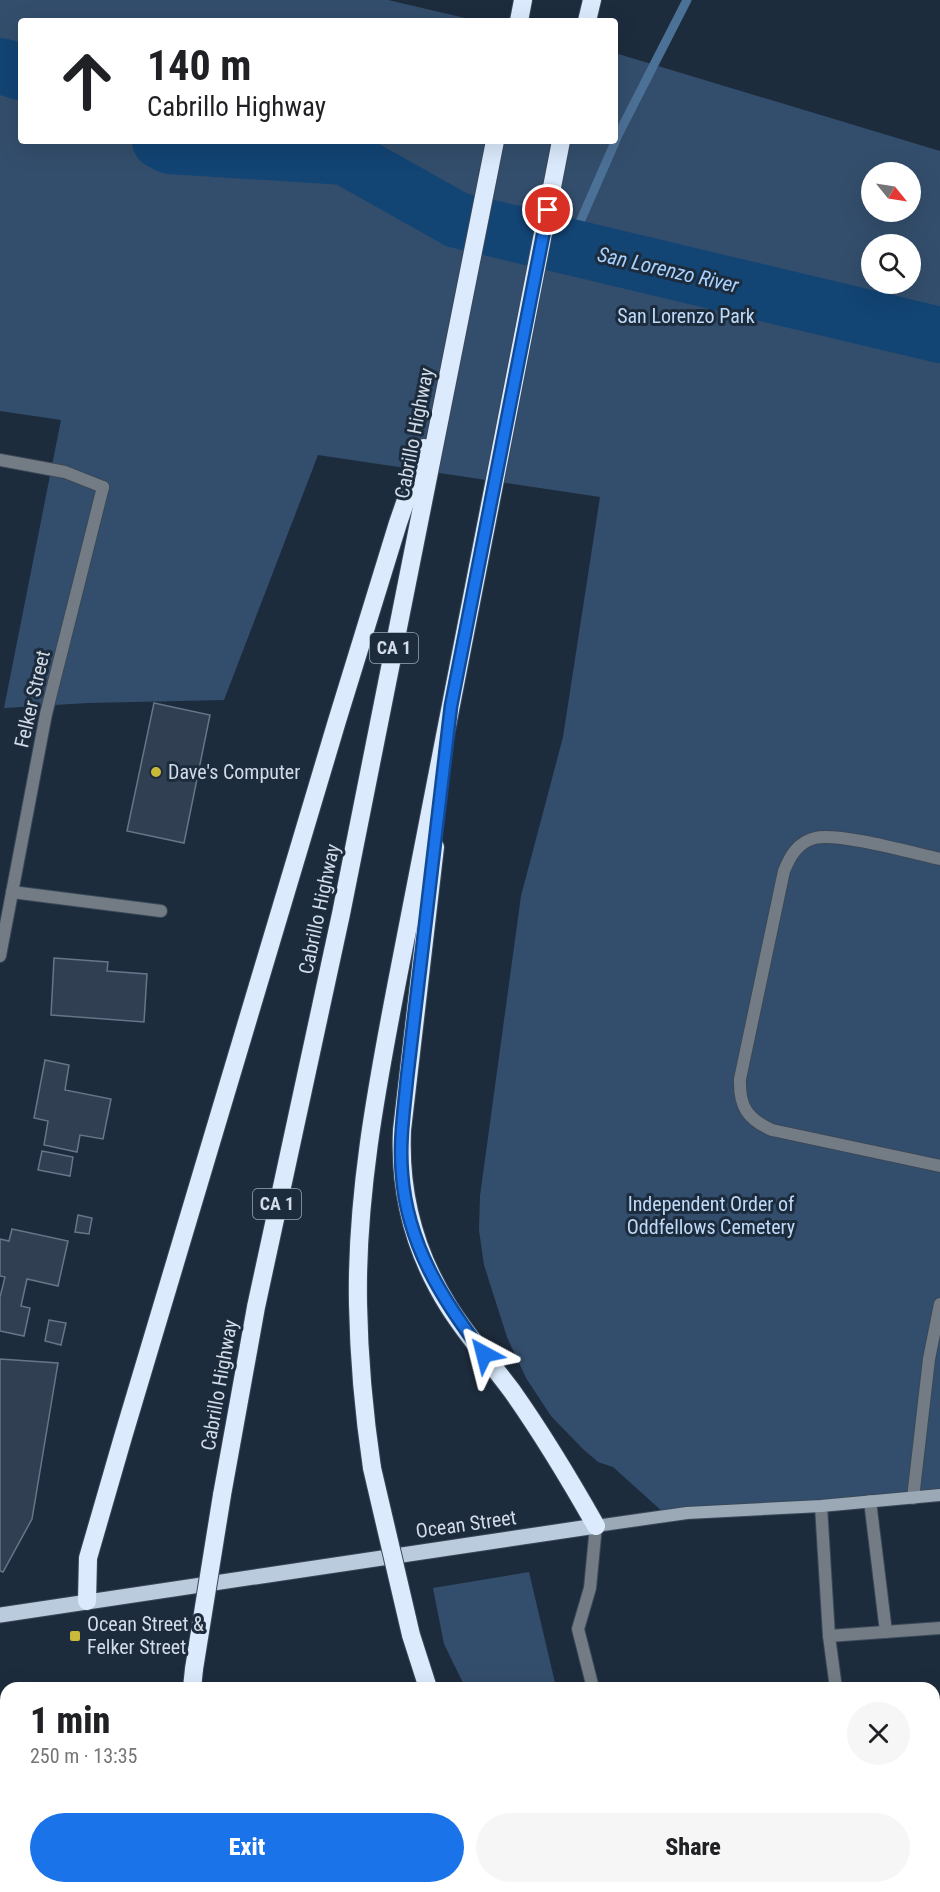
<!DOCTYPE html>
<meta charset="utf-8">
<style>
body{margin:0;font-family:"Roboto Condensed",sans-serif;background:#f6f6f6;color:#202124;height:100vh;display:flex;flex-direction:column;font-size:22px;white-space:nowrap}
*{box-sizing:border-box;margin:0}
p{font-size:20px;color:#757577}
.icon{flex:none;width:33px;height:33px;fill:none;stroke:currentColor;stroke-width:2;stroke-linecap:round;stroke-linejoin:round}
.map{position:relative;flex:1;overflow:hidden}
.sheet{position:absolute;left:0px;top:1682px;width:940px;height:212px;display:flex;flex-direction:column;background:#fff;border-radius:18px 18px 0 0;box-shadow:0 6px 24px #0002}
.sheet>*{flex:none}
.hud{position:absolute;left:18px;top:18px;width:600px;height:126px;border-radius:6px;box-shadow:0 6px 24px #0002;background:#fff;color:#202124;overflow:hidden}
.needle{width:39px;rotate:120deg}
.controls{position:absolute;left:861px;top:162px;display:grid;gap:12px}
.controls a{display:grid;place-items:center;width:60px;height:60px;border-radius:50%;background:#fff;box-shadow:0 6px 24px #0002;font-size:30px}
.pin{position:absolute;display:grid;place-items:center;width:51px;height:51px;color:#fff;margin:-26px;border:3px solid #fff;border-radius:50%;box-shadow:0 2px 6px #0007}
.me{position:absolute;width:66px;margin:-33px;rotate:322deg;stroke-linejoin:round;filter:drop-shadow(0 0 4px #0008)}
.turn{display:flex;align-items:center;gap:21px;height:126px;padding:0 30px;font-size:27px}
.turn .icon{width:78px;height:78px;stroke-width:2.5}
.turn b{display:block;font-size:42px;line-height:51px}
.round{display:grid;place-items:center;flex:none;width:63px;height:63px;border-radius:32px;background:#f6f6f6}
.head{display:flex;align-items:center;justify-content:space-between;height:102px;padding:0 30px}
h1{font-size:36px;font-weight:800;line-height:45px}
.primary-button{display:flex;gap:12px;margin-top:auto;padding:12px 30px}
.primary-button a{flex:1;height:69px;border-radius:36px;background:#1a73e8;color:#fff;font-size:24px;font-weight:800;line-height:69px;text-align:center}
.primary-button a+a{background:#f6f6f6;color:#202124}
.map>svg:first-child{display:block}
.green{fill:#334e6c;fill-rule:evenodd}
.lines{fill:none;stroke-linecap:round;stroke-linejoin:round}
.stream{stroke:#4c7196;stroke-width:9}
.river{stroke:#124474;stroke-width:56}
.building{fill:#304052;stroke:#647689;stroke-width:1.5}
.lane-casing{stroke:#3a4858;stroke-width:14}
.street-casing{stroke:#3a4858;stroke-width:14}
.secondary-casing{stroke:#3a4858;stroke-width:14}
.primary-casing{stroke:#3a4858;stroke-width:17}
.highway-casing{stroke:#3a4858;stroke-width:20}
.lane{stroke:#737b84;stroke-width:12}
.street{stroke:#737b84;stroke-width:12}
.secondary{stroke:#9ba8b6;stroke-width:12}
.primary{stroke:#bbcbde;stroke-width:15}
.highway{stroke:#dbebfd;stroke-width:18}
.highway-bridge-casing{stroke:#3a4858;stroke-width:20;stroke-linecap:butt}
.highway-bridge{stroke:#dbebfd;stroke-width:18}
.route-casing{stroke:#114b97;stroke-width:15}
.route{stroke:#1a73e8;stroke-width:10}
.poi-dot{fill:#cbba39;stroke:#1d2c3d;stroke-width:2}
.labels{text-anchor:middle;stroke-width:6;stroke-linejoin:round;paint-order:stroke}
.shield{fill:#1d2c3d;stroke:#9ca6b4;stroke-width:1.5}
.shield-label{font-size:18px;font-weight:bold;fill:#d2dbe7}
.park-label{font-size:20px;fill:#bfdaf8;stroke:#1d2c3d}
.street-label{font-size:20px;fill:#d2dbe7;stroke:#1d2c3d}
.poi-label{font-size:20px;fill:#d2dbe7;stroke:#1d2c3d;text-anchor:start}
.water-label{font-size:21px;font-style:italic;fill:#a8d1fe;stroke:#1d2c3d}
</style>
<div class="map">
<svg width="940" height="1892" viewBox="0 0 940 1892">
<rect width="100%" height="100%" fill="#1d2c3d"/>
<g class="green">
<path d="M 0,0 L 388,0 L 478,21 L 21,21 L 21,141 L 615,141 L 615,53 L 940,151 L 940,1492 L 663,1512 L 613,1467 L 598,1462 L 583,1449 L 551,1416 L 526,1378 L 507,1337 L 484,1265 L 479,1230 L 480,1196 L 521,896 L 563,737 L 600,497 L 318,455 L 224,700 L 88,703 L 4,708 L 61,420 L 0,411 ZM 872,172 L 910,172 L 910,212 L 872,212 ZM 872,244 L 910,244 L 910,284 L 872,284 Z"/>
<polygon points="529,1572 556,1687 465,1687 444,1644 433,1588"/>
<polygon points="570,1887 708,1887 714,1892 573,1892"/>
</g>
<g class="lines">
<polyline class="stream" points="569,247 619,133 687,0"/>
<g class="river">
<polyline points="0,66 21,72"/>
<polyline points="160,141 170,146 345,157 457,220 940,335"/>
</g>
</g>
<g class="building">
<polygon points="154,703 210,715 184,843 127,831"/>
<polygon points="54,958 108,962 107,971 147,974 144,1022 51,1015"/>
<polygon points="45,1060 69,1065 65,1090 111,1099 103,1139 80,1135 77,1152 44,1145 48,1121 34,1118"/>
<polygon points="42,1151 73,1157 70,1176 38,1170"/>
<polygon points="78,1215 92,1218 89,1234 75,1232"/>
<polygon points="12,1229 68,1241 58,1286 27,1279 21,1306 30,1308 24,1336 0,1331 0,1297 5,1277 0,1276 0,1239 9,1241"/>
<polygon points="49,1320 66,1323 61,1345 45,1341"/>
<polygon points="0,1359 58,1363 32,1519 3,1572 0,1571"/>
</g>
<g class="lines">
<defs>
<g id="lane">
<polyline points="0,460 65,472 103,487"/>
<path d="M 940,859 C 913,853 838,832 815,838 C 798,842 790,856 784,871 L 740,1079 C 739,1106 747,1119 772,1130 L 940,1166"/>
<polyline points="12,892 161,911"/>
<polyline points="913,1498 929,1359 940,1304"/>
<polyline points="870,1501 886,1632"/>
<polyline points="821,1506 829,1636"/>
<polyline points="593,1688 578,1629 590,1588 596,1526"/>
<polyline points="836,1688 829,1636 940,1628"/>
<polyline points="861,1887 861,1892"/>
</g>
<polyline id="street" points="0,956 46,714 103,487"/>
<polyline id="secondary" points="596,1526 687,1513 821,1506 940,1495"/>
<polyline id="primary" points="0,1615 596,1526"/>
<g id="highway">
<polyline points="519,21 523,0"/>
<polyline points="587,21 592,0"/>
<path d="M 435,847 L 402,1130 C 399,1195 415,1253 449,1307 C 468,1337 491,1363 512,1391 C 543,1435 570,1480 596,1526"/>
<path d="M 372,1468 C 364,1414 359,1359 358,1304 C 356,1198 376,1091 396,987 L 561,141"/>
<polyline points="222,1495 256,1307 341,914 495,141"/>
<polyline points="87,1601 88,1558 123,1437 337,721 398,523 424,448"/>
<polyline points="411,1635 428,1688"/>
<polyline points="192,1688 194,1669"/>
<polyline points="0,1858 6,1860"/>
<polyline points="79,1887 92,1892"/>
<polyline points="197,1887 198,1892"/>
<polyline points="534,1887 537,1892"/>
</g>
</defs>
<use href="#lane" class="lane-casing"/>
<use href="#street" class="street-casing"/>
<use href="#secondary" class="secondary-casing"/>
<use href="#primary" class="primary-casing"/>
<use href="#highway" class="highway-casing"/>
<use href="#lane" class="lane"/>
<use href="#street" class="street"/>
<use href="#secondary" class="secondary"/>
<use href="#primary" class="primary"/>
<use href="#highway" class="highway"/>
<defs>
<g id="highway-bridge">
<polyline points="372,1468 411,1635"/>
<polyline points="194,1669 222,1495"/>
</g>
</defs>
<use href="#highway-bridge" class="highway-bridge-casing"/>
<use href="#highway-bridge" class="highway-bridge"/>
</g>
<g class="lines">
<defs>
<path id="route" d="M 484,1354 C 443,1301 407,1244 402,1174 C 399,1142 404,1110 407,1078 L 451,706 L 548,210"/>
</defs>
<use href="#route" class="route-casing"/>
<use href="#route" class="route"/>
</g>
<g class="poi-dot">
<circle cx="156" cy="772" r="6"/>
<rect x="69" y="1630" width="12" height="12" rx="3"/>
</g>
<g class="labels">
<g class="shield">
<rect x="370" y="633" width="48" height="30" rx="4.5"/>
<rect x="253" y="1189" width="48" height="30" rx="4.5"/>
</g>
<g class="shield-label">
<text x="394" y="654">CA 1</text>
<text x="277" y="1210">CA 1</text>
</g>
<g class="park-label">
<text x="686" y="323">San Lorenzo Park</text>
<text x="711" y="1211">Independent Order of<tspan x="711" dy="23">Oddfellows Cemetery</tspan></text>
</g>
<g class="street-label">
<text transform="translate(414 433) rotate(-79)" y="7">Cabrillo Highway</text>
<text transform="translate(32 699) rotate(-77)" y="7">Felker Street</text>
<text transform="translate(319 909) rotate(-78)" y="7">Cabrillo Highway</text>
<text transform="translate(219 1385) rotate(-80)" y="7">Cabrillo Highway</text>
<text transform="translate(466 1524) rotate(-8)" y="7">Ocean Street</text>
</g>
<g class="poi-label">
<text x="168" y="779">Dave's Computer</text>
<text x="87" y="1631">Ocean Street &amp;<tspan x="87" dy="23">Felker Street</tspan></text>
</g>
<g class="water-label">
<text transform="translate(668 270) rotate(13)" y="7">San Lorenzo River</text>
</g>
</g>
</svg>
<div class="controls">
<a><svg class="needle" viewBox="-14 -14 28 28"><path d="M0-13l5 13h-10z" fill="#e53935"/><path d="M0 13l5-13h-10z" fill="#757577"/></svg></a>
<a><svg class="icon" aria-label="search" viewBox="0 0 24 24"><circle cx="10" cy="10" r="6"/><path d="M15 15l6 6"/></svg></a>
</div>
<div class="pin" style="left:548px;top:210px;background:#d93025"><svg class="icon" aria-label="arrive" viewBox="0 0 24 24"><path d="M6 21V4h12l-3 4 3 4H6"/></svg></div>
<svg class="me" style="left:484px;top:1354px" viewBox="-20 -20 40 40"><path d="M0-17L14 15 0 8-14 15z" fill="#1a73e8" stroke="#fff" stroke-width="4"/></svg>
<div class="hud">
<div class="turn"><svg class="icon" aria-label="ahead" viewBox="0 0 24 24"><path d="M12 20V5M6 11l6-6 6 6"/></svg><div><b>140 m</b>Cabrillo Highway</div></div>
</div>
<section class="sheet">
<div class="head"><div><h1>1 min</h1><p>250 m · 13:35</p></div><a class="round"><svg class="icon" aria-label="close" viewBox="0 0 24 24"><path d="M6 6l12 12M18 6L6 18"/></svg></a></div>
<div class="primary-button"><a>Exit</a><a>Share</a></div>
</section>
</div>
